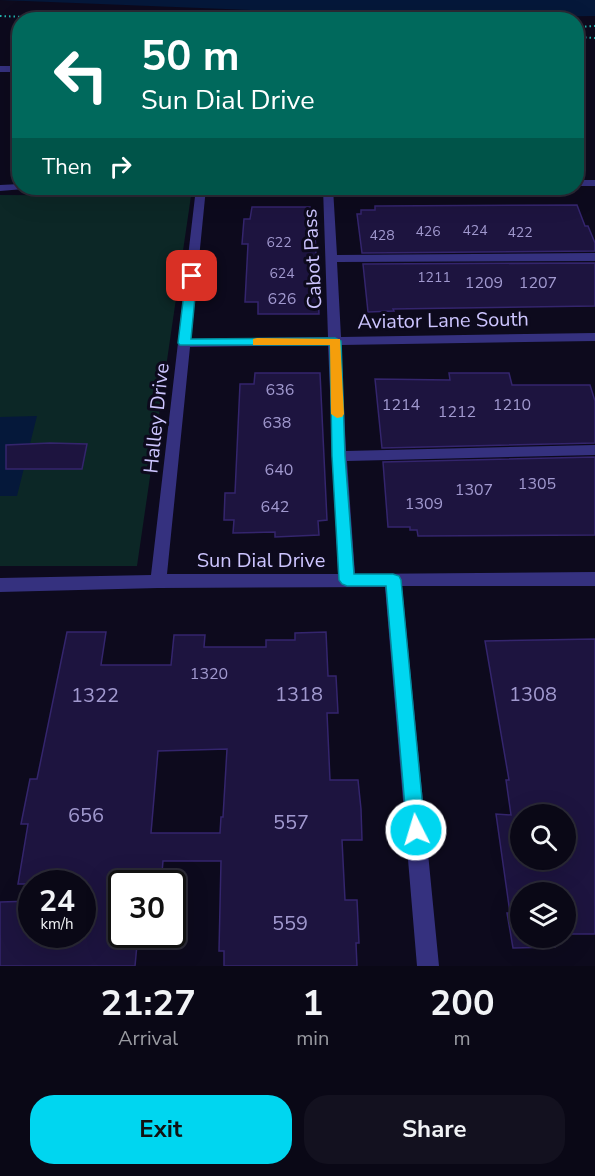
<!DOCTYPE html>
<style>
body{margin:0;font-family:"Nunito Sans",sans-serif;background:#13111f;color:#f1f3f6;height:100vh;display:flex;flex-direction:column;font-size:22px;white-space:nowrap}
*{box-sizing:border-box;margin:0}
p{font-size:20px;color:#999aa1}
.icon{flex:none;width:33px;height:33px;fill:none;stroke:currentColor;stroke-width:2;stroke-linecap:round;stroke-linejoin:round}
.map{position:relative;height:966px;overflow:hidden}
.details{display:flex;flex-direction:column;background:#0a0816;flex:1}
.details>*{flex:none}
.hud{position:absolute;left:12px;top:12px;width:572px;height:183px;border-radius:24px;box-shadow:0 6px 24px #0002,0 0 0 2px #2a2935;background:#00695c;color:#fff;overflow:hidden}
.tools{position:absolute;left:510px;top:804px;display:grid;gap:12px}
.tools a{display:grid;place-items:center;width:66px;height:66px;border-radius:50%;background:#0a0816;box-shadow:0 6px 24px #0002,0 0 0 2px #2a2935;font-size:30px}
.speed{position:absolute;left:18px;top:870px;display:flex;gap:12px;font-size:30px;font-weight:700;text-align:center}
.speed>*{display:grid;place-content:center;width:78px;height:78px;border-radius:50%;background:#0a0816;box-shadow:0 6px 24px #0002,0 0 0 2px #2a2935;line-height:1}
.speed small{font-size:15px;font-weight:400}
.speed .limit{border:3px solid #111;border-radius:9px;background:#fff;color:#111}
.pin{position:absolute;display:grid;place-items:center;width:51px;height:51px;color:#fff;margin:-26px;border-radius:12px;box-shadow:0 3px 9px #0006}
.me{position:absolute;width:66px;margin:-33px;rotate:355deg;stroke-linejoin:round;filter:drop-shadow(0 0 4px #0008)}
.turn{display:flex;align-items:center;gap:21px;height:126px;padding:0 30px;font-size:27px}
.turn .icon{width:78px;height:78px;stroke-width:2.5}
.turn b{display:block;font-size:42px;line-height:51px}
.then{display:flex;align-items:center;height:57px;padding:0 30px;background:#0003;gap:12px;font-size:22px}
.eta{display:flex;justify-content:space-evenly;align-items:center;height:102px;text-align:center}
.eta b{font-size:36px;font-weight:700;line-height:42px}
.action{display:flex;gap:12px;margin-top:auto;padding:12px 30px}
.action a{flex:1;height:69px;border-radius:24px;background:#00d6f0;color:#111;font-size:24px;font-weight:700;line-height:69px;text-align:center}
.action a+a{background:#13111f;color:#f1f3f6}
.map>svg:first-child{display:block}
.green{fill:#0c2726}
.water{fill:#05183a}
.building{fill:#1d143f;stroke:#34256d;stroke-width:1.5;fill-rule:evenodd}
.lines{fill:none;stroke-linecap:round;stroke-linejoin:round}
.path{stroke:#23b5ae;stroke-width:2;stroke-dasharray:1.5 3;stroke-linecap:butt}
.minor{fill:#35317f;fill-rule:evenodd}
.route{fill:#00d6f0;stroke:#008b9c;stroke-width:1.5}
.slow{fill:#f59e0b}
.labels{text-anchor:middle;stroke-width:6;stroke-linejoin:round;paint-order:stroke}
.far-number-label{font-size:14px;fill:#a199cf}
.number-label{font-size:16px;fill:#a199cf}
.street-label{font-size:20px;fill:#cdc5ff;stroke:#0d0a1d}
.near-number-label{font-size:20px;fill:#a199cf}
</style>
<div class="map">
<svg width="595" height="966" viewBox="0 0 595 966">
<rect width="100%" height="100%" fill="#0d0a1d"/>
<polygon class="green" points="0,195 191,196 137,566 0,566"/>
<g class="water">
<polygon points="0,0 595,0 595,16 451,18"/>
<polygon points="37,416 17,496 0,496 0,417"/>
</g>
<g class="building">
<polygon points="577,205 585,226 588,226 595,243 595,251 362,253 357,214 361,214 361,210 375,210 375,206"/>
<polygon points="252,207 310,207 310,214 314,214 319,314 258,314 258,302 245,302 248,244 242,244 244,219 250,219"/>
<polygon points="595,263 595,306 393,309 394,311 368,312 363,264"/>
<polygon points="255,373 320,373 327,520 318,521 319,535 275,537 275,532 233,533 234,520 224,520 225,493 235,493 240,384 254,384"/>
<polygon points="449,373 509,373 512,385 590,385 595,401 595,443 382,448 375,379 450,380"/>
<polygon points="50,443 87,444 82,469 6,469 6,445"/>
<polygon points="595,457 595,535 418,536 417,530 410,530 410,527 388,527 383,462"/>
<path d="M 67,632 L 106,632 L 101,665 L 171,665 L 174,635 L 205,635 L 204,647 L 266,647 L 266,640 L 295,640 L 295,633 L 326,632 L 328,676 L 336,676 L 338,713 L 327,713 L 330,780 L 358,780 L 361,809 L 362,840 L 342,840 L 345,900 L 357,900 L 359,943 L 356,943 L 357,966 L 224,966 L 224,951 L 219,951 L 221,861 L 163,861 L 161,884 L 122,884 L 122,934 L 138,934 L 135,966 L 0,966 L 0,902 L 32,901 L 32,934 L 82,934 L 82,884 L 18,884 L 28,824 L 21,824 L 30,779 L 37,779 ZM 227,749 L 223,817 L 221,817 L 220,833 L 151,833 L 158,751 Z"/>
<path d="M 595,639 L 595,934 L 566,934 L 566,892 L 520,892 L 520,938 L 553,938 L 555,947 L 513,948 L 507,913 L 510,913 L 496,814 L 511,815 L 506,780 L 509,780 L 485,641 ZM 520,814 L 566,814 L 566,860 L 520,860 Z"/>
</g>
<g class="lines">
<g class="path">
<polyline points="0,16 105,20"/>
<polyline points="576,27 595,26"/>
<polyline points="576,37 595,38"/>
</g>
<g class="minor">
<rect x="0" y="66" width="20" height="6"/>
<rect x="576" y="180" width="19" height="6"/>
<polygon points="20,184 20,188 25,188 24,189 0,191 0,185"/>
<path d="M 196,188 L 206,188 L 191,339 L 328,337 L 323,188 L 333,188 L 337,255 L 595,253 L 595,261 L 337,262 L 341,337 L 595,333 L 595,341 L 341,345 L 346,451 L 595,445 L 595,455 L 347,461 L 355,574 L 595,572 L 595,586 L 402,586 L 439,966 L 417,966 L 385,587 L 158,588 L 0,592 L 0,578 L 151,575 ZM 328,345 L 338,574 L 167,574 L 190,347 Z"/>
</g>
</g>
<polygon class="route" points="192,273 197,276 191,339 335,338 341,341 345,456 354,574 393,574 399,576 401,580 425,830 422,836 416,839 409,836 407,830 386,586 347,586 342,584 339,580 332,456 330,345 180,345 178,343 186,276"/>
<polygon class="slow" points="257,338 340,339 344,414 342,417 337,418 331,414 330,345 253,345 253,339"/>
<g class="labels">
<g class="far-number-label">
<text x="475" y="235">424</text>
<text x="428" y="236">426</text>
<text x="520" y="237">422</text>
<text x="382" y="240">428</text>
<text x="279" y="247">622</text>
<text x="282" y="278">624</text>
<text x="434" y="282">1211</text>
</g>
<g class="number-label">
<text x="484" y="288">1209</text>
<text x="538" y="288">1207</text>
<text x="282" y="304">626</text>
<text x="280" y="395">636</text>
<text x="401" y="410">1214</text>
<text x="512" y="410">1210</text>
<text x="457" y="417">1212</text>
<text x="277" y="428">638</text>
<text x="279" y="475">640</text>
<text x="537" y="489">1305</text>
<text x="474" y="495">1307</text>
<text x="424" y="509">1309</text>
<text x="275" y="512">642</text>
<text x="209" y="679">1320</text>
</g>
<g class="street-label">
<text transform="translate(312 259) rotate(-93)" y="7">Cabot Pass</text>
<text transform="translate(443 320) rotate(-1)" y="7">Aviator Lane South</text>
<text transform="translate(156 418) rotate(-84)" y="7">Halley Drive</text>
<text x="261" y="567">Sun Dial Drive</text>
</g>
<g class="near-number-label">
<text x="299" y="701">1318</text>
<text x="533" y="701">1308</text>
<text x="95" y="702">1322</text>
<text x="86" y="822">656</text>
<text x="291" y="829">557</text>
<text x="290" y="930">559</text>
</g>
</g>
</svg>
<div class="tools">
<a><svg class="icon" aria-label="search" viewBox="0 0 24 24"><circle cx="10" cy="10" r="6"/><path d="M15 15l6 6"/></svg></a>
<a><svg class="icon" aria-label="layers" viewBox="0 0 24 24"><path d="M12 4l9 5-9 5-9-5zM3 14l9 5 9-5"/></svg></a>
</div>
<div class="speed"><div>24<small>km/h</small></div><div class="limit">30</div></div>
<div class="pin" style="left:192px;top:276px;background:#d93025"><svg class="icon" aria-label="arrive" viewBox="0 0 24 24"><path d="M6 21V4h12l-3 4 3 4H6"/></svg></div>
<svg class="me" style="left:416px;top:830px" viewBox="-20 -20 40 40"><circle r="17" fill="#00d6f0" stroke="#fff" stroke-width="3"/><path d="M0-11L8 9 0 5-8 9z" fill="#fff"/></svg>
<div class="hud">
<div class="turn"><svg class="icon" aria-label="left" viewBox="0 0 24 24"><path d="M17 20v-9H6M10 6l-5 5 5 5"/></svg><div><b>50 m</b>Sun Dial Drive</div></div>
<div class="then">Then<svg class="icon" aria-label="right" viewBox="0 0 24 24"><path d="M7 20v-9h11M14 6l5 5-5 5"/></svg></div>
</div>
</div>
<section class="details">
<div class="eta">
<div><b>21:27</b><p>Arrival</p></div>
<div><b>1</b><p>min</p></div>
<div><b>200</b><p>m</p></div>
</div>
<div class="action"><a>Exit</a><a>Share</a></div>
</section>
